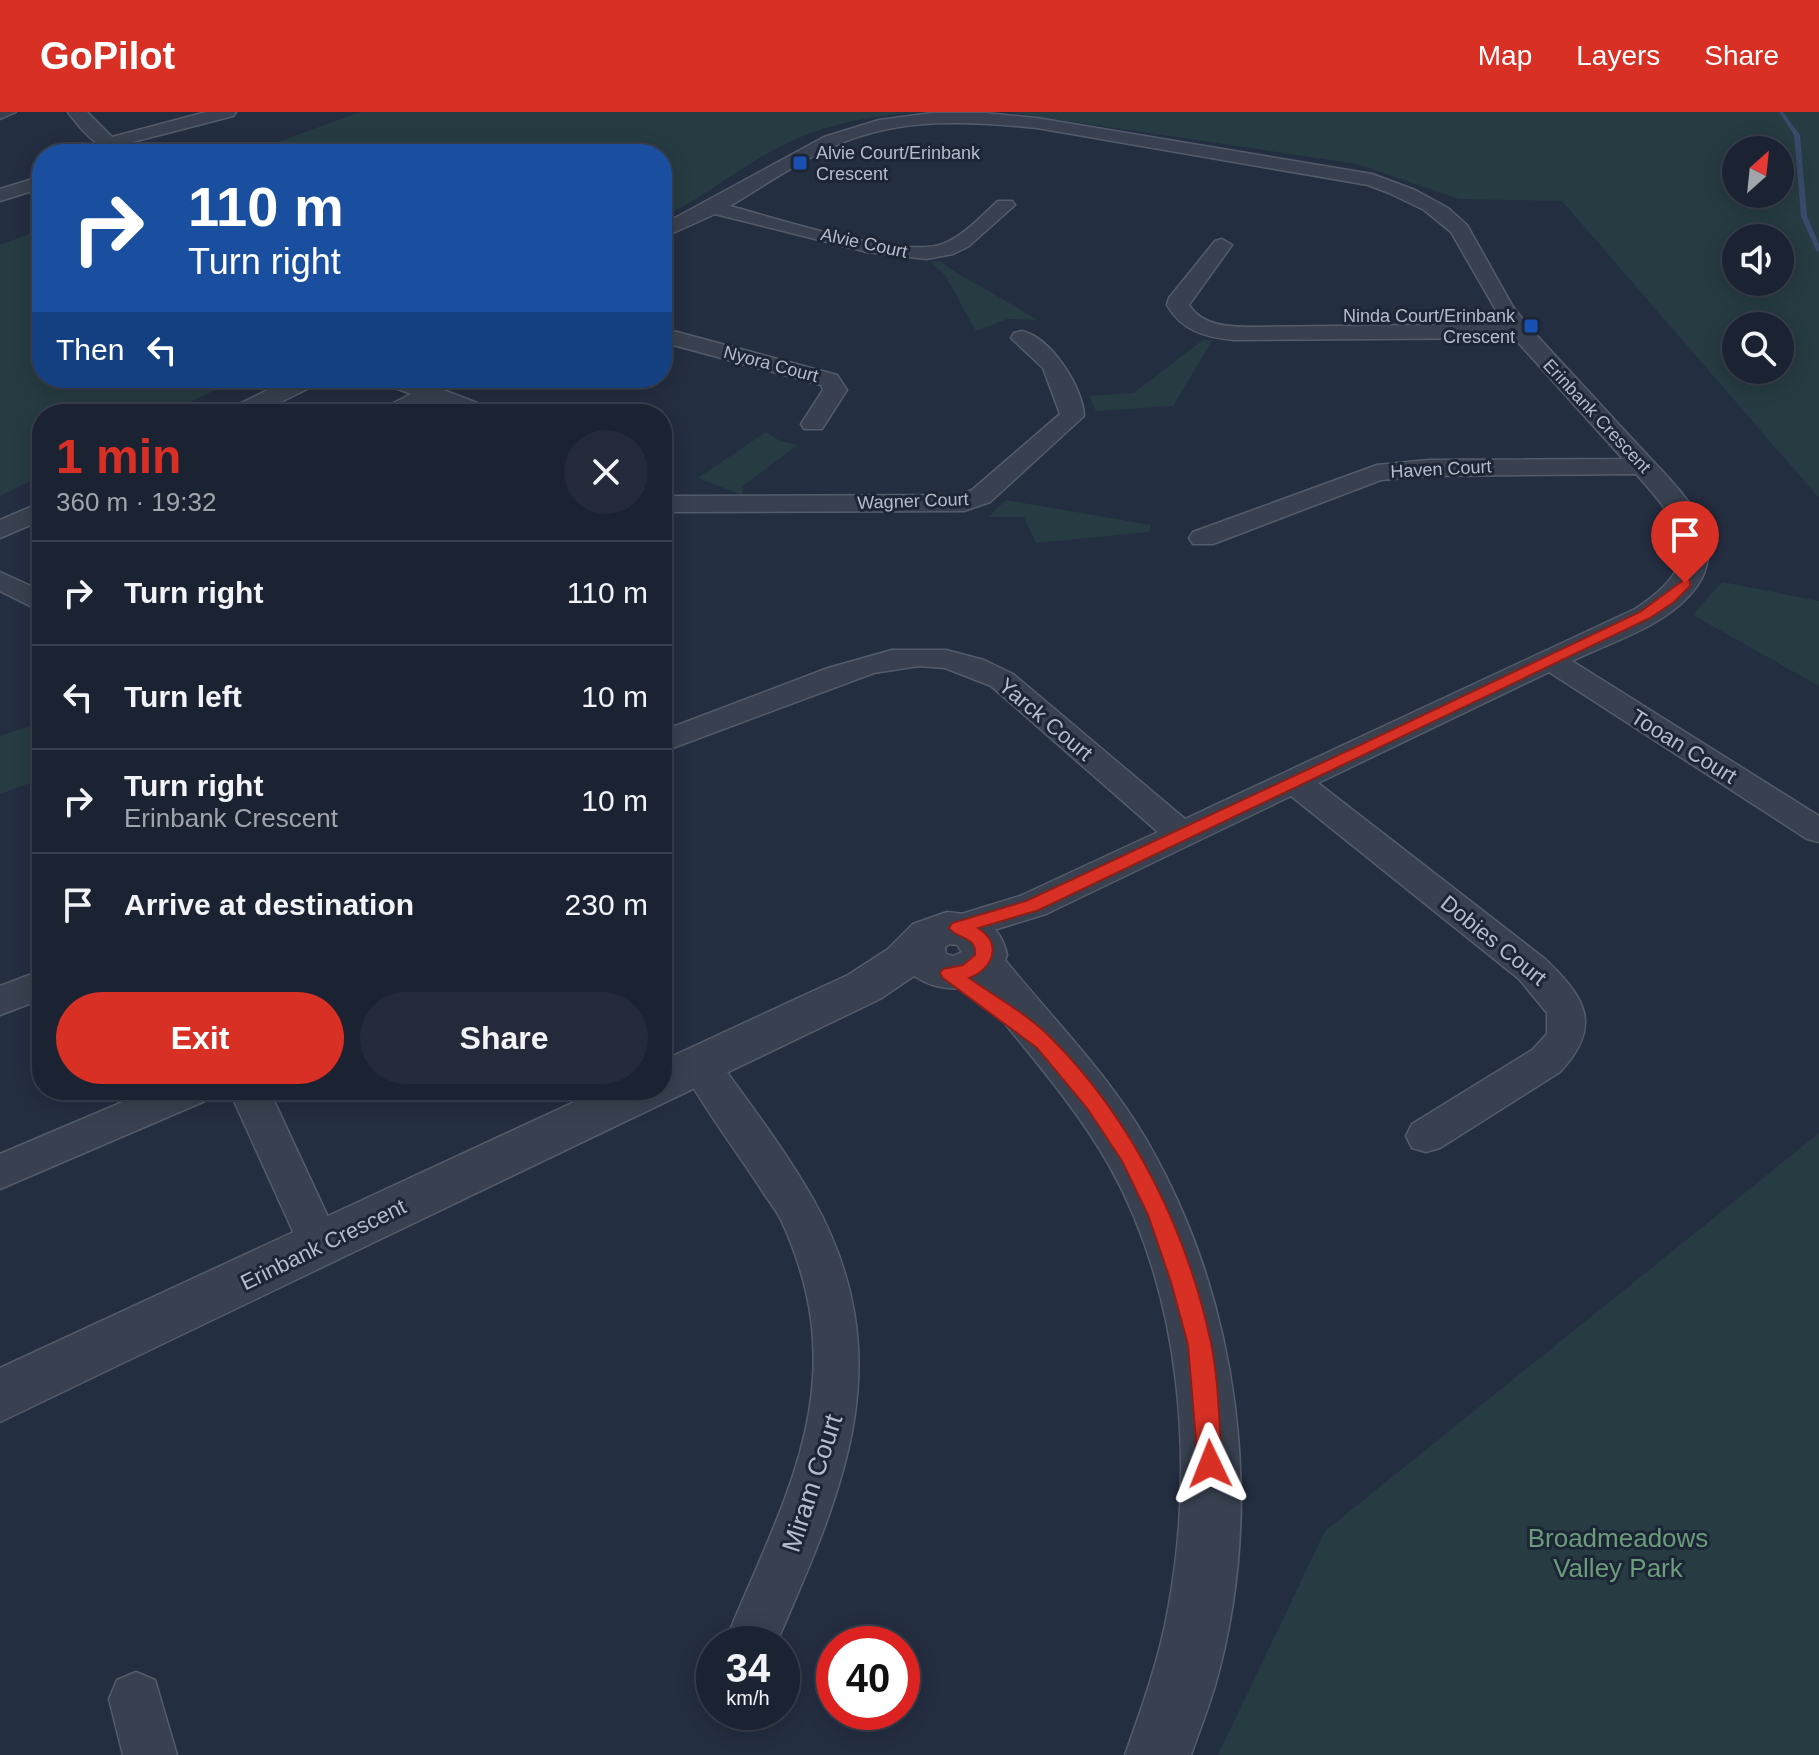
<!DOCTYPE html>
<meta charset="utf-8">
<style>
body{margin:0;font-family:Helvetica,sans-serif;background:#242a39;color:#f1f3f6;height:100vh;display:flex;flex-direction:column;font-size:30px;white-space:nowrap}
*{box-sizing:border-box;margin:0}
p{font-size:26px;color:#a0a4ab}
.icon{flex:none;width:44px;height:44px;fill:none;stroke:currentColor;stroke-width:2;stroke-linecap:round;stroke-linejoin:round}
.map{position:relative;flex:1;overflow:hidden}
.sheet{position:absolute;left:32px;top:292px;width:640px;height:696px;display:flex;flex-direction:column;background:#1b2231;border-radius:32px;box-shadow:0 4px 20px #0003,0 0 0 2px #393f4d}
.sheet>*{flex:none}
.hud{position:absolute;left:32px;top:32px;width:640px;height:244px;border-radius:32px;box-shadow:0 4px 20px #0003,0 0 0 2px #393f4d;background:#1a4fa0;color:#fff;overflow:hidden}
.needle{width:52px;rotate:27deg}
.fabs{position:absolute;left:1722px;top:24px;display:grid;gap:16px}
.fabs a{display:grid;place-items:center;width:72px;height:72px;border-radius:50%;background:#1b2231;box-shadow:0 4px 20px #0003,0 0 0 2px #393f4d;font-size:40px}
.speed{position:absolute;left:696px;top:1514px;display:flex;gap:16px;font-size:40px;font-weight:700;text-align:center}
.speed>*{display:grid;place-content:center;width:104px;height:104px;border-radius:50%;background:#1b2231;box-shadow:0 4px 20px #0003,0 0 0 2px #393f4d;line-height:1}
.speed small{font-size:20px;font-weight:400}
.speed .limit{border:12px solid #d22;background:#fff;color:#111}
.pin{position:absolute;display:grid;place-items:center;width:68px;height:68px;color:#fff;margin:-82px -34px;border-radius:50% 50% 50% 0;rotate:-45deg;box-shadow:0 0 8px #0007}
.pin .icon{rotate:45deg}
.me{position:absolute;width:88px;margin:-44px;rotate:358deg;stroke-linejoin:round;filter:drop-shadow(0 0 6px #0008)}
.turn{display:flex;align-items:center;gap:28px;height:168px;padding:0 24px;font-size:36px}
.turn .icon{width:104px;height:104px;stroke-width:2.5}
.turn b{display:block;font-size:56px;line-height:68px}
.then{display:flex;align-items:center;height:76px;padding:0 24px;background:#0003;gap:16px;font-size:30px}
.round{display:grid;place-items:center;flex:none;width:84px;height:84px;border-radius:42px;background:#242a39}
.headline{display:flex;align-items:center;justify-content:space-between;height:136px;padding:0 24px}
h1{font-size:48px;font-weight:800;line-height:60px;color:#d93025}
.primary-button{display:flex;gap:16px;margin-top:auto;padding:16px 24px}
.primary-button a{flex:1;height:92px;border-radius:48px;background:#d93025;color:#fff;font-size:32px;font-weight:800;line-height:92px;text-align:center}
.primary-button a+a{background:#242a39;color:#f1f3f6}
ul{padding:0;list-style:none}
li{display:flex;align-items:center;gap:24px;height:104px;padding:0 24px;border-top:2px solid #393f4d}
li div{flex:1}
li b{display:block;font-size:30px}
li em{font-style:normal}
header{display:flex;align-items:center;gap:48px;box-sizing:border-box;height:112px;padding:0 40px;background:#d93025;color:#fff}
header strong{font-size:38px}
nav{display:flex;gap:44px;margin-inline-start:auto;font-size:28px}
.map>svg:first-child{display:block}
.green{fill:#263c42;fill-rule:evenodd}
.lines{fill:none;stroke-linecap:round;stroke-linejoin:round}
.stream{fill:#394a6a;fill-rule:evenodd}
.minor-casing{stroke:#535c6b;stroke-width:3}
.tertiary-casing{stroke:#535c6b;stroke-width:3}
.minor{fill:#394150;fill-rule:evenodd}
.tertiary{fill:#394150;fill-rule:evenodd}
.route{fill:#d93025;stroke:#8d1f18;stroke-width:2}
.transit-dot{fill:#1a4fb4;stroke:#1d2636;stroke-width:3}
.labels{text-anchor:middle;stroke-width:6;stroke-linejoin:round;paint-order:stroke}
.far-poi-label{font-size:18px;fill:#b5bccb;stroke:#1d2636;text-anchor:start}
.far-street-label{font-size:18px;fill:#b5bccb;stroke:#1d2636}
.street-label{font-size:22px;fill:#b5bccb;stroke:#1d2636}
.near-street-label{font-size:26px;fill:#b5bccb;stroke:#1d2636}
.near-park-label{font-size:26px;fill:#6b9d7a;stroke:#1d2636}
</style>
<header>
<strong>GoPilot</strong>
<nav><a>Map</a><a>Layers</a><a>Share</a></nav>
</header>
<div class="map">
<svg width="1819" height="1643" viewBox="0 0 1819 1643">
<rect width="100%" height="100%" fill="#242e41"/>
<g class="green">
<path d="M 360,0 L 930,0 C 881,2 830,10 785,32 C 742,53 705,85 662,106 L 662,42 L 246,42 Z"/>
<path d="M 1008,0 L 1819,0 L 1819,386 L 1562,89 L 1459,87 L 1357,52 ZM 1780,38 L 1780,82 L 1736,82 L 1736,38 ZM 1736,126 L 1780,126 L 1780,170 L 1736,170 ZM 1736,214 L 1780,214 L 1780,258 L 1736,258 Z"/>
<polygon points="42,117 42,266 240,266 166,302 42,302 42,363 0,384 0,133"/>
<polygon points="940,149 952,158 1038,208 1007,207 976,219 945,163 931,150"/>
<polygon points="1204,227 1212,229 1173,294 1096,299 1089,284 1134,281"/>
<polygon points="766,320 780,329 798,333 743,374 742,383 698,366"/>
<polygon points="1006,388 1151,413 1149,420 1036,431 1024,405 988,405"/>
<polygon points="1722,470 1819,489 1819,574 1693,503"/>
<polygon points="42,610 42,667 0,682 0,624"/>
<polygon points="1819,1021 1819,1643 1218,1643 1325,1419"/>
</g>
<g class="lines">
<polygon class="stream" points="1779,0 1783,0 1800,23 1807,104 1819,132 1819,140 1816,138 1801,104 1794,23"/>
<defs>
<g id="minor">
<polygon points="0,0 16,0 0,7"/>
<path d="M 68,0 L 87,0 L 112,25 L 206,0 L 236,0 L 233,4 L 125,32 L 137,42 C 103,42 88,27 68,0 Z"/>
<path d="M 932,1 L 985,1 L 1037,6 L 1372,62 L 1415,78 L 1448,96 L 1467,113 L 1513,195 L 1528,214 C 1564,253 1600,292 1636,331 C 1660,357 1689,384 1704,416 C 1713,434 1708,459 1697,474 C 1670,513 1613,529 1572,549 L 1819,704 L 1819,730 L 1807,727 L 1549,560 L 1318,671 L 1545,847 C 1586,886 1603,914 1560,960 L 1440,1036 L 1426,1040 L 1412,1036 L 1406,1024 L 1412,1012 L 1532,938 L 1547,922 L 1547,901 L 1519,867 L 1291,684 L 1046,802 L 958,829 L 945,825 L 940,816 L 945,807 L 1020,784 L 1158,720 L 991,574 L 945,556 L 919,554 L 874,561 L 662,640 L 662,619 L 828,556 L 892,538 L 946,538 L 984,548 L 1013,562 L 1185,707 L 1635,497 C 1707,450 1686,417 1636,362 L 1429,364 L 1381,368 L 1213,432 L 1193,432 L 1189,426 L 1193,420 L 1377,353 L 1429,348 L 1623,347 L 1514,226 L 1234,228 C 1205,225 1182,219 1167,193 L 1169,186 L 1215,129 L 1222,127 L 1232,133 L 1189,193 C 1203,215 1232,215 1255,215 L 1504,212 L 1451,120 L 1424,98 L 1389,81 L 1368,73 L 1037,16 C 970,9 900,5 837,33 C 799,49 765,73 730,94 C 776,106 904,149 945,131 C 966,122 982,103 998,89 L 1012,89 L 1015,93 L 969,134 L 953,142 L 926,147 L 867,140 L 715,102 L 662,126 L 662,113 L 824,25 L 879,8 Z"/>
<polygon points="42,64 42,76 0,89 0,77"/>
<polygon points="662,216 837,263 847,278 822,317 804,317 801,312 823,278 821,273 662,230"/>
<path d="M 1022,219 C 1051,226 1083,275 1084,304 L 990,390 L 964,399 L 674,400 L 662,394 L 665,386 L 674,384 L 960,383 L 972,378 L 1060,302 L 1043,256 L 1011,226 L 1014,221 Z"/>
<polygon points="292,266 323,266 319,271 257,302 226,302 229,297"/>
<polygon points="379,266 412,266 493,297 496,302 462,302 432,290 409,302 379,302 382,297 411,282 383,271"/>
<polygon points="42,390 42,408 0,426 0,408"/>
<polygon points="0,460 42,479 42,500 0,479"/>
<polygon points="42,858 42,887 0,903 0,874"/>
<path d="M 699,937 L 713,941 C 747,988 784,1036 813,1087 C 903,1248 843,1378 776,1532 L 724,1532 C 785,1384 856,1272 782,1110 C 776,1097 766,1086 759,1074 C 733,1034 702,994 680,952 L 685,941 Z"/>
<polygon points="151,978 211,978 205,989 0,1077 0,1042"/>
<polygon points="229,978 269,978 341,1133 335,1146 320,1151 305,1146"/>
<polygon points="136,1560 155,1568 177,1643 123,1643 109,1587 117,1568"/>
</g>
<path id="tertiary" d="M 947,800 C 978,803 1000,810 1007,843 L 1005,848 C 1053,907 1109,963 1147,1029 C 1240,1190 1266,1395 1215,1574 C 1208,1597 1199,1620 1191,1643 L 1125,1643 C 1142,1595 1159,1548 1168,1498 C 1195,1352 1182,1184 1109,1053 C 1072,988 1020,932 974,873 C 953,880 933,876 914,864 L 880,887 L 0,1310 L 0,1256 L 600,978 L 662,978 L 662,949 L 848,863 L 888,837 L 913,812 ZM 950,832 L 957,833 L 962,840 L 953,844 L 946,842 L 945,835 Z"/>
</defs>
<use href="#minor" class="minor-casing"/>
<use href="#tertiary" class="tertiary-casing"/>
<use href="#minor" class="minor"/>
<use href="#tertiary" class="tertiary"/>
</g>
<path class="route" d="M 1685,467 L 1690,468 L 1690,474 L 1674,490 L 1650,506 L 1039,798 L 978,816 C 1003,832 993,857 969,866 C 996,885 1029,903 1052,927 C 1133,1008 1187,1119 1211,1231 C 1219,1270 1219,1313 1222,1352 L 1219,1360 L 1210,1364 L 1202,1360 L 1198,1352 L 1188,1233 L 1171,1170 L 1148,1103 L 1122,1049 L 1087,996 L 1037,936 L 943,866 L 940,861 L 943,857 L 963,853 L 975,843 C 977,824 958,828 949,816 L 952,811 L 1026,789 L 1358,634 L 1640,500 Z"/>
<g class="transit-dot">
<rect x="792" y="43" width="16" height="16" rx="4"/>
<rect x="1523" y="206" width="16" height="16" rx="4"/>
</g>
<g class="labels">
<g class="far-poi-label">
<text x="816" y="47">Alvie Court/Erinbank<tspan x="816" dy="21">Crescent</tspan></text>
<text x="1515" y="210" text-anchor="end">Ninda Court/Erinbank<tspan x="1515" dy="21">Crescent</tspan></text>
</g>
<g class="far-street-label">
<text transform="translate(864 131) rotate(12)" y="6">Alvie Court</text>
<text transform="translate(771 252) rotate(15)" y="6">Nyora Court</text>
<text transform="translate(1597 304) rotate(47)" y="6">Erinbank Crescent</text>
<text transform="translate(1441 357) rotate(-3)" y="6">Haven Court</text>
<text transform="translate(913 389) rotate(-2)" y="6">Wagner Court</text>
</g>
<g class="street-label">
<text transform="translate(1046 607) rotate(40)" y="8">Yarck Court</text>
<text transform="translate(1684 634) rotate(32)" y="8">Tooan Court</text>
<text transform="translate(1494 828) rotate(39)" y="8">Dobies Court</text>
<text transform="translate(323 1132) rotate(-26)" y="8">Erinbank Crescent</text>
</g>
<g class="near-street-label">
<text transform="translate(812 1371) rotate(-72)" y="9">Miram Court</text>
</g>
<g class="near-park-label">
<text x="1618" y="1435">Broadmeadows<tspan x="1618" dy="30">Valley Park</tspan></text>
</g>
</g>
</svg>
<div class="fabs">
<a><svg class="needle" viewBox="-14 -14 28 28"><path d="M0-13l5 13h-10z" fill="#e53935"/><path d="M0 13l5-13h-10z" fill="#a0a4ab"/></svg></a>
<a><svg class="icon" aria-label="sound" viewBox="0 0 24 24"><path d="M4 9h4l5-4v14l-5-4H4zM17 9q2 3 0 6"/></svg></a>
<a><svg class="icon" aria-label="search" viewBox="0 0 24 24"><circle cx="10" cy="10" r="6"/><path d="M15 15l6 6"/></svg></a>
</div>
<div class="speed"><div>34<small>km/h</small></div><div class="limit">40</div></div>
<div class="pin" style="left:1685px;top:471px;background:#d93025"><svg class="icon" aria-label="arrive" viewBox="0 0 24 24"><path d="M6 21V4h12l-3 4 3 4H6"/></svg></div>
<svg class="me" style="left:1210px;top:1352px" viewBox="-20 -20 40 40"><path d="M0-17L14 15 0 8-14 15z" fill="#d93025" stroke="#fff" stroke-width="4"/></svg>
<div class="hud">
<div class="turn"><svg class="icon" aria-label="right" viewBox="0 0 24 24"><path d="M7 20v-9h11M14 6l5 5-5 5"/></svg><div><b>110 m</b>Turn right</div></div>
<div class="then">Then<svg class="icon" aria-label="left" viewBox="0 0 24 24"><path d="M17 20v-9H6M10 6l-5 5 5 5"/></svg></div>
</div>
<section class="sheet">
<div class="headline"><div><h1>1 min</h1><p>360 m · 19:32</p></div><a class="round"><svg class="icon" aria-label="close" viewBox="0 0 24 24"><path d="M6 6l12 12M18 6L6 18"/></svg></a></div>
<ul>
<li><svg class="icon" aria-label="right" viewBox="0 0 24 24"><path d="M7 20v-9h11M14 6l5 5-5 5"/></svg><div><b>Turn right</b></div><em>110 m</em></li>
<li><svg class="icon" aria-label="left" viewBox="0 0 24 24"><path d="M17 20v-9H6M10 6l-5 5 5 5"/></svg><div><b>Turn left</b></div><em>10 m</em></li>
<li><svg class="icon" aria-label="right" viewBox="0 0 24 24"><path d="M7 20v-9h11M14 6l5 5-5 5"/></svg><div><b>Turn right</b><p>Erinbank Crescent</p></div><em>10 m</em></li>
<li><svg class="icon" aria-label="arrive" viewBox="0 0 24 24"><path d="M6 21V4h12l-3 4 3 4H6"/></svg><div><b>Arrive at destination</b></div><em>230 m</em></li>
</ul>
<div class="primary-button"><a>Exit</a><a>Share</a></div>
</section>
</div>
